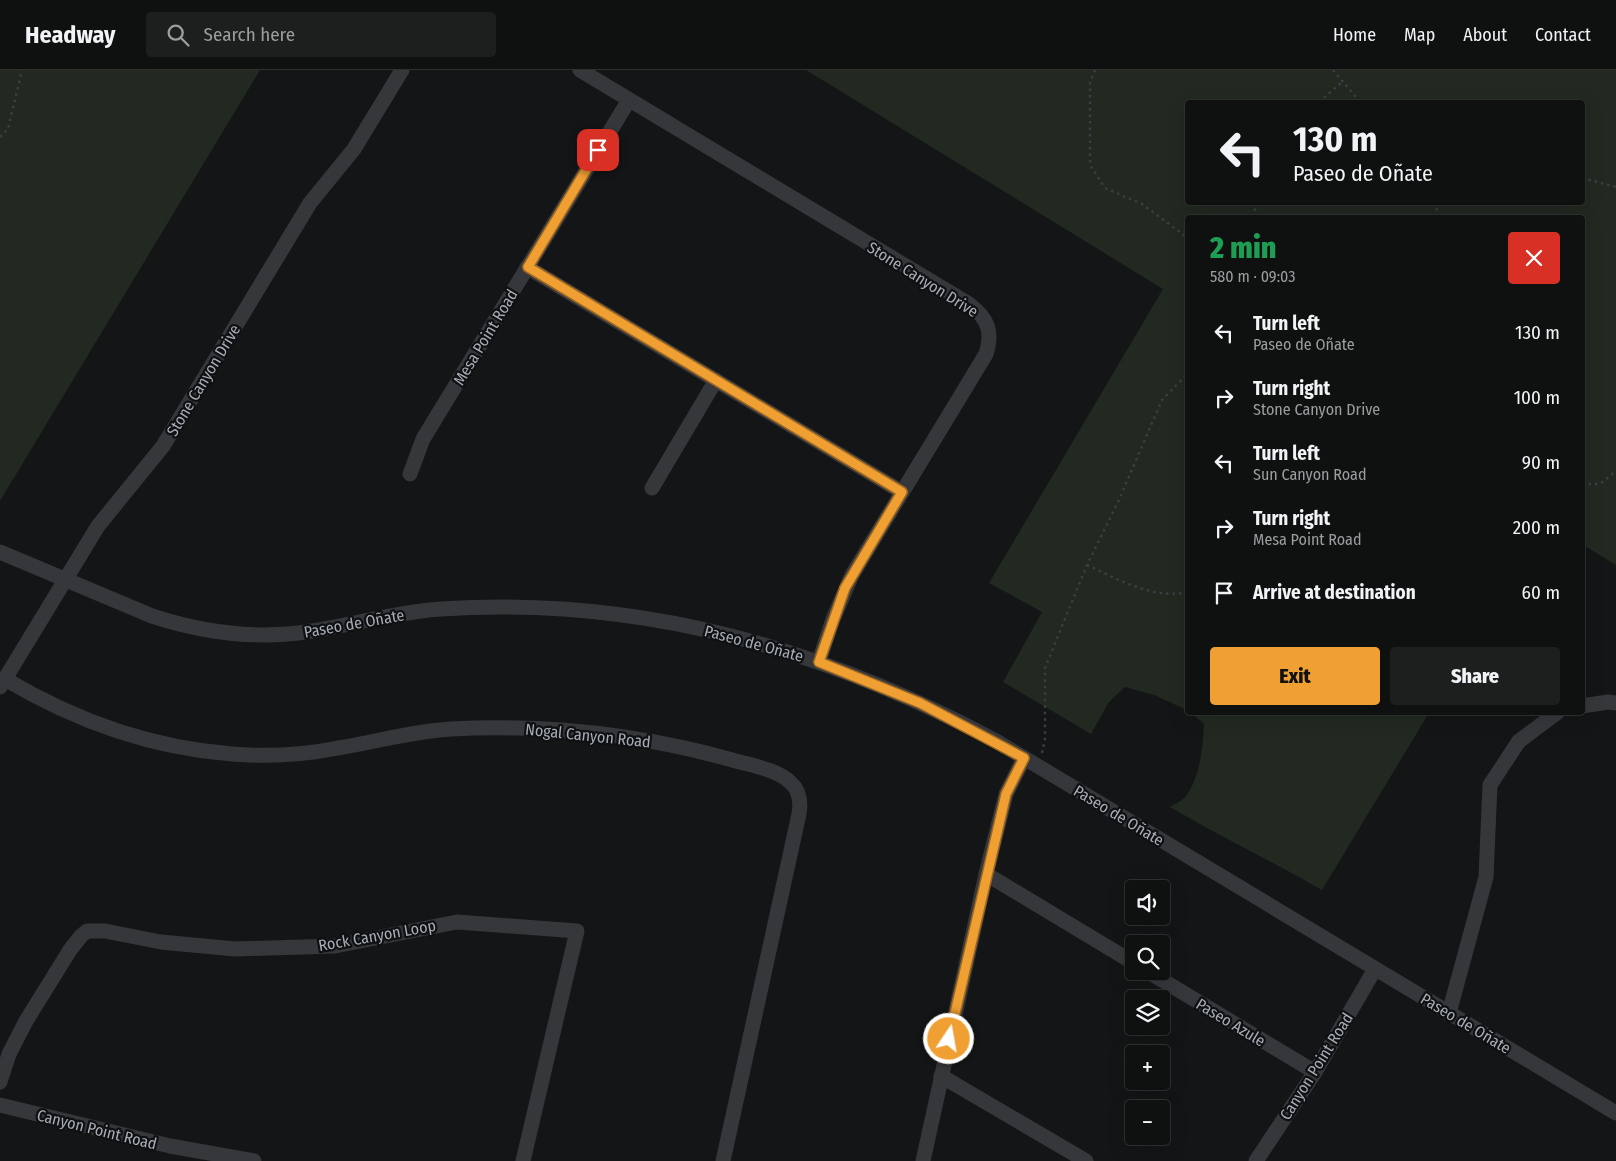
<!DOCTYPE html>
<meta charset="utf-8">
<style>
body{margin:0;font-family:"Fira Sans Condensed",sans-serif;background:#1d1e1e;color:#f1f3f6;height:100vh;display:flex;flex-direction:column;font-size:19px;white-space:nowrap}
*{box-sizing:border-box;margin:0}
p{font-size:16px;color:#9b9d9f}
.icon{flex:none;width:28px;height:28px;fill:none;stroke:currentColor;stroke-width:2;stroke-linecap:round;stroke-linejoin:round}
.map{position:relative;flex:1;overflow:hidden}
.details{position:absolute;left:1185px;top:145px;width:400px;height:500px;display:flex;flex-direction:column;background:#0f1010;border-radius:5px;box-shadow:0 5px 20px #0002,0 0 0 1px #2f3030}
.details>*{flex:none}
.banner{position:absolute;left:1185px;top:30px;width:400px;height:105px;border-radius:5px;box-shadow:0 5px 20px #0002,0 0 0 1px #2f3030;background:#0f1010;color:#f1f3f6;overflow:hidden}
.fabs{position:absolute;left:1125px;top:810px;display:grid;gap:10px}
.fabs a{display:grid;place-items:center;width:45px;height:45px;border-radius:5px;background:#0f1010;box-shadow:0 5px 20px #0002,0 0 0 1px #2f3030;font-size:25px}
.pin{position:absolute;display:grid;place-items:center;width:42px;height:42px;color:#fff;margin:-21px;border-radius:10px;box-shadow:0 2px 8px #0006}
.me{position:absolute;width:55px;margin:-28px;rotate:12deg;stroke-linejoin:round;filter:drop-shadow(0 0 4px #0008)}
.turn{display:flex;align-items:center;gap:18px;height:105px;padding:0 25px;font-size:22px}
.turn .icon{width:65px;height:65px;stroke-width:2.5}
.turn b{display:block;font-size:35px;line-height:42px}
.round{display:grid;place-items:center;flex:none;width:52px;height:52px;border-radius:5px;background:#1d1e1e}
.head{display:flex;align-items:center;justify-content:space-between;height:85px;padding:0 25px}
h1{font-size:30px;font-weight:800;line-height:38px;color:#1e9e55}
.cta{display:flex;gap:10px;margin-top:auto;padding:10px 25px}
.cta a{flex:1;height:58px;border-radius:5px;background:#f09f33;color:#111;font-size:20px;font-weight:800;line-height:58px;text-align:center}
.cta a+a{background:#1d1e1e;color:#f1f3f6}
ul{padding:0;list-style:none}
li{display:flex;align-items:center;gap:15px;height:65px;padding:0 25px}
li div{flex:1}
li b{display:block;font-size:19px}
li em{font-style:normal}
header{display:flex;align-items:center;gap:30px;box-sizing:border-box;height:70px;padding:0 25px;background:#0f1010;border-bottom:1px solid #2f3030}
header strong{font-size:24px}
nav{display:flex;gap:28px;margin-inline-start:auto;font-size:18px}
.search{width:350px;height:45px;background:#1d1e1e;display:flex;align-items:center;gap:12px;box-sizing:border-box;padding:0 18px;border-radius:5px;color:#9b9d9f;font-size:19px}
.map>svg:first-child{display:block}
.green{fill:#212921;fill-rule:evenodd}
.lines{fill:none;stroke-linecap:round;stroke-linejoin:round}
.path{stroke:#3b3e42;stroke-width:2.5;stroke-dasharray:2.5 4;stroke-linecap:butt}
.minor{stroke:#35373b;stroke-width:15}
.route-casing{stroke:#9c6721;stroke-width:12}
.route{stroke:#f09f33;stroke-width:9}
.labels{text-anchor:middle;stroke-width:4.5;stroke-linejoin:round;paint-order:stroke}
.street-label{font-size:16px;fill:#a6adb6;stroke:#0f1011}
</style>
<header>
<strong>Headway</strong>
<div class="search"><svg class="icon" aria-label="search" viewBox="0 0 24 24"><circle cx="10" cy="10" r="6"/><path d="M15 15l6 6"/></svg>Search here</div>
<nav><a>Home</a><a>Map</a><a>About</a><a>Contact</a></nav>
</header>
<div class="map">
<svg width="1616" height="1091" viewBox="0 0 1616 1091">
<rect width="100%" height="100%" fill="#141516"/>
<g class="green">
<polygon points="0,0 260,0 0,431"/>
<path d="M 806,0 L 1616,0 L 1616,495 L 1583,475 L 1582,148 L 1188,148 L 1187,640 L 1154,625 L 1125,617 L 1109,632 L 1091,664 L 1003,612 L 1042,542 L 989,513 L 1163,219 ZM 1188,32 L 1582,32 L 1582,132 L 1188,132 Z"/>
<path d="M 1191,643 L 1429,643 L 1322,820 C 1272,791 1220,767 1170,737 C 1175,734 1183,730 1186,726 C 1200,707 1203,677 1204,654 Z"/>
</g>
<g class="lines">
<g class="path">
<polyline points="1095,0 1090,13 1090,95 1105,118 1142,134 1188,168"/>
<polyline points="1333,0 1360,32"/>
<polyline points="1319,32 1342,12"/>
<polyline points="0,67 8,59 22,0"/>
<polyline points="1582,108 1616,117"/>
<polyline points="1254,132 1256,148"/>
<polyline points="1434,132 1440,148"/>
<polyline points="1184,255 1188,256"/>
<polyline points="1582,414 1600,414 1616,401"/>
<path d="M 1087,495 C 1118,509 1153,530 1188,522"/>
<polyline points="1042,683 1045,669 1045,598 1087,495 1118,432 1162,330 1188,303"/>
</g>
<g class="minor">
<path d="M 580,0 L 969,234 C 988,248 993,262 986,284 L 852,505 L 833,549 L 819,591"/>
<polyline points="527,197 902,422"/>
<polyline points="410,404 423,369 629,30"/>
<polyline points="652,418 716,310"/>
<path d="M 0,482 L 152,546 C 204,563 258,570 312,561 C 355,554 397,542 441,539 C 640,526 822,578 996,671 L 1616,1043"/>
<path d="M 5,609 C 74,650 152,678 232,684 C 268,687 303,685 338,678 C 376,672 412,661 451,659 C 547,654 644,665 736,691 C 754,696 778,700 791,713 C 800,721 801,732 799,744 L 723,1091"/>
<polyline points="0,617 98,456 163,376 310,133 354,79 402,0"/>
<polyline points="1582,636 1608,632 1616,633"/>
<polyline points="986,804 1134,893"/>
<polyline points="1147,901 1315,1002"/>
<polyline points="1449,943 1486,807 1490,715 1519,671 1558,642"/>
<polyline points="941,1006 1086,1091"/>
<polyline points="0,1012 9,984 26,951 70,880 81,866 87,861 105,861 161,872 235,879 335,876 457,852 577,861 523,1091"/>
<polyline points="0,1035 170,1076 254,1091"/>
<polyline points="923,1091 986,804 1006,724 1024,688"/>
<polyline points="1256,1091 1315,1002 1375,899"/>
</g>
</g>
<g class="lines">
<defs>
<polyline id="route" points="598,80 528,197 902,422 845,518 819,592 920,633 1024,688 1006,724 949,969"/>
</defs>
<use href="#route" class="route-casing"/>
<use href="#route" class="route"/>
</g>
<g class="labels">
<g class="street-label">
<text transform="translate(923 209) rotate(32)" y="6">Stone Canyon Drive</text>
<text transform="translate(485 267) rotate(-59)" y="6">Mesa Point Road</text>
<text transform="translate(203 310) rotate(-59)" y="6">Stone Canyon Drive</text>
<text transform="translate(354 553) rotate(-10)" y="6">Paseo de Oñate</text>
<text transform="translate(754 573) rotate(15)" y="6">Paseo de Oñate</text>
<text transform="translate(588 665) rotate(6)" y="6">Nogal Canyon Road</text>
<text transform="translate(1119 745) rotate(31)" y="6">Paseo de Oñate</text>
<text transform="translate(377 865) rotate(-10)" y="6">Rock Canyon Loop</text>
<text transform="translate(1231 952) rotate(31)" y="6">Paseo Azule</text>
<text transform="translate(1466 953) rotate(31)" y="6">Paseo de Oñate</text>
<text transform="translate(1316 996) rotate(-58)" y="6">Canyon Point Road</text>
<text transform="translate(97 1059) rotate(14)" y="6">Canyon Point Road</text>
</g>
</g>
</svg>
<div class="fabs">
<a><svg class="icon" aria-label="sound" viewBox="0 0 24 24"><path d="M4 9h4l5-4v14l-5-4H4zM17 9q2 3 0 6"/></svg></a>
<a><svg class="icon" aria-label="search" viewBox="0 0 24 24"><circle cx="10" cy="10" r="6"/><path d="M15 15l6 6"/></svg></a>
<a><svg class="icon" aria-label="layers" viewBox="0 0 24 24"><path d="M12 4l9 5-9 5-9-5zM3 14l9 5 9-5"/></svg></a>
<a>+</a>
<a>−</a>
</div>
<div class="pin" style="left:598px;top:80px;background:#d93025"><svg class="icon" aria-label="arrive" viewBox="0 0 24 24"><path d="M6 21V4h12l-3 4 3 4H6"/></svg></div>
<svg class="me" style="left:949px;top:969px" viewBox="-20 -20 40 40"><circle r="17" fill="#f09f33" stroke="#fff" stroke-width="3"/><path d="M0-11L8 9 0 5-8 9z" fill="#fff"/></svg>
<div class="banner">
<div class="turn"><svg class="icon" aria-label="left" viewBox="0 0 24 24"><path d="M17 20v-9H6M10 6l-5 5 5 5"/></svg><div><b>130 m</b>Paseo de Oñate</div></div>
</div>
<section class="details">
<div class="head"><div><h1>2 min</h1><p>580 m · 09:03</p></div><a class="round" style="background:#d93025;color:#fff"><svg class="icon" aria-label="close" viewBox="0 0 24 24"><path d="M6 6l12 12M18 6L6 18"/></svg></a></div>
<ul>
<li><svg class="icon" aria-label="left" viewBox="0 0 24 24"><path d="M17 20v-9H6M10 6l-5 5 5 5"/></svg><div><b>Turn left</b><p>Paseo de Oñate</p></div><em>130 m</em></li>
<li><svg class="icon" aria-label="right" viewBox="0 0 24 24"><path d="M7 20v-9h11M14 6l5 5-5 5"/></svg><div><b>Turn right</b><p>Stone Canyon Drive</p></div><em>100 m</em></li>
<li><svg class="icon" aria-label="left" viewBox="0 0 24 24"><path d="M17 20v-9H6M10 6l-5 5 5 5"/></svg><div><b>Turn left</b><p>Sun Canyon Road</p></div><em>90 m</em></li>
<li><svg class="icon" aria-label="right" viewBox="0 0 24 24"><path d="M7 20v-9h11M14 6l5 5-5 5"/></svg><div><b>Turn right</b><p>Mesa Point Road</p></div><em>200 m</em></li>
<li><svg class="icon" aria-label="arrive" viewBox="0 0 24 24"><path d="M6 21V4h12l-3 4 3 4H6"/></svg><div><b>Arrive at destination</b></div><em>60 m</em></li>
</ul>
<div class="cta"><a>Exit</a><a>Share</a></div>
</section>
</div>
